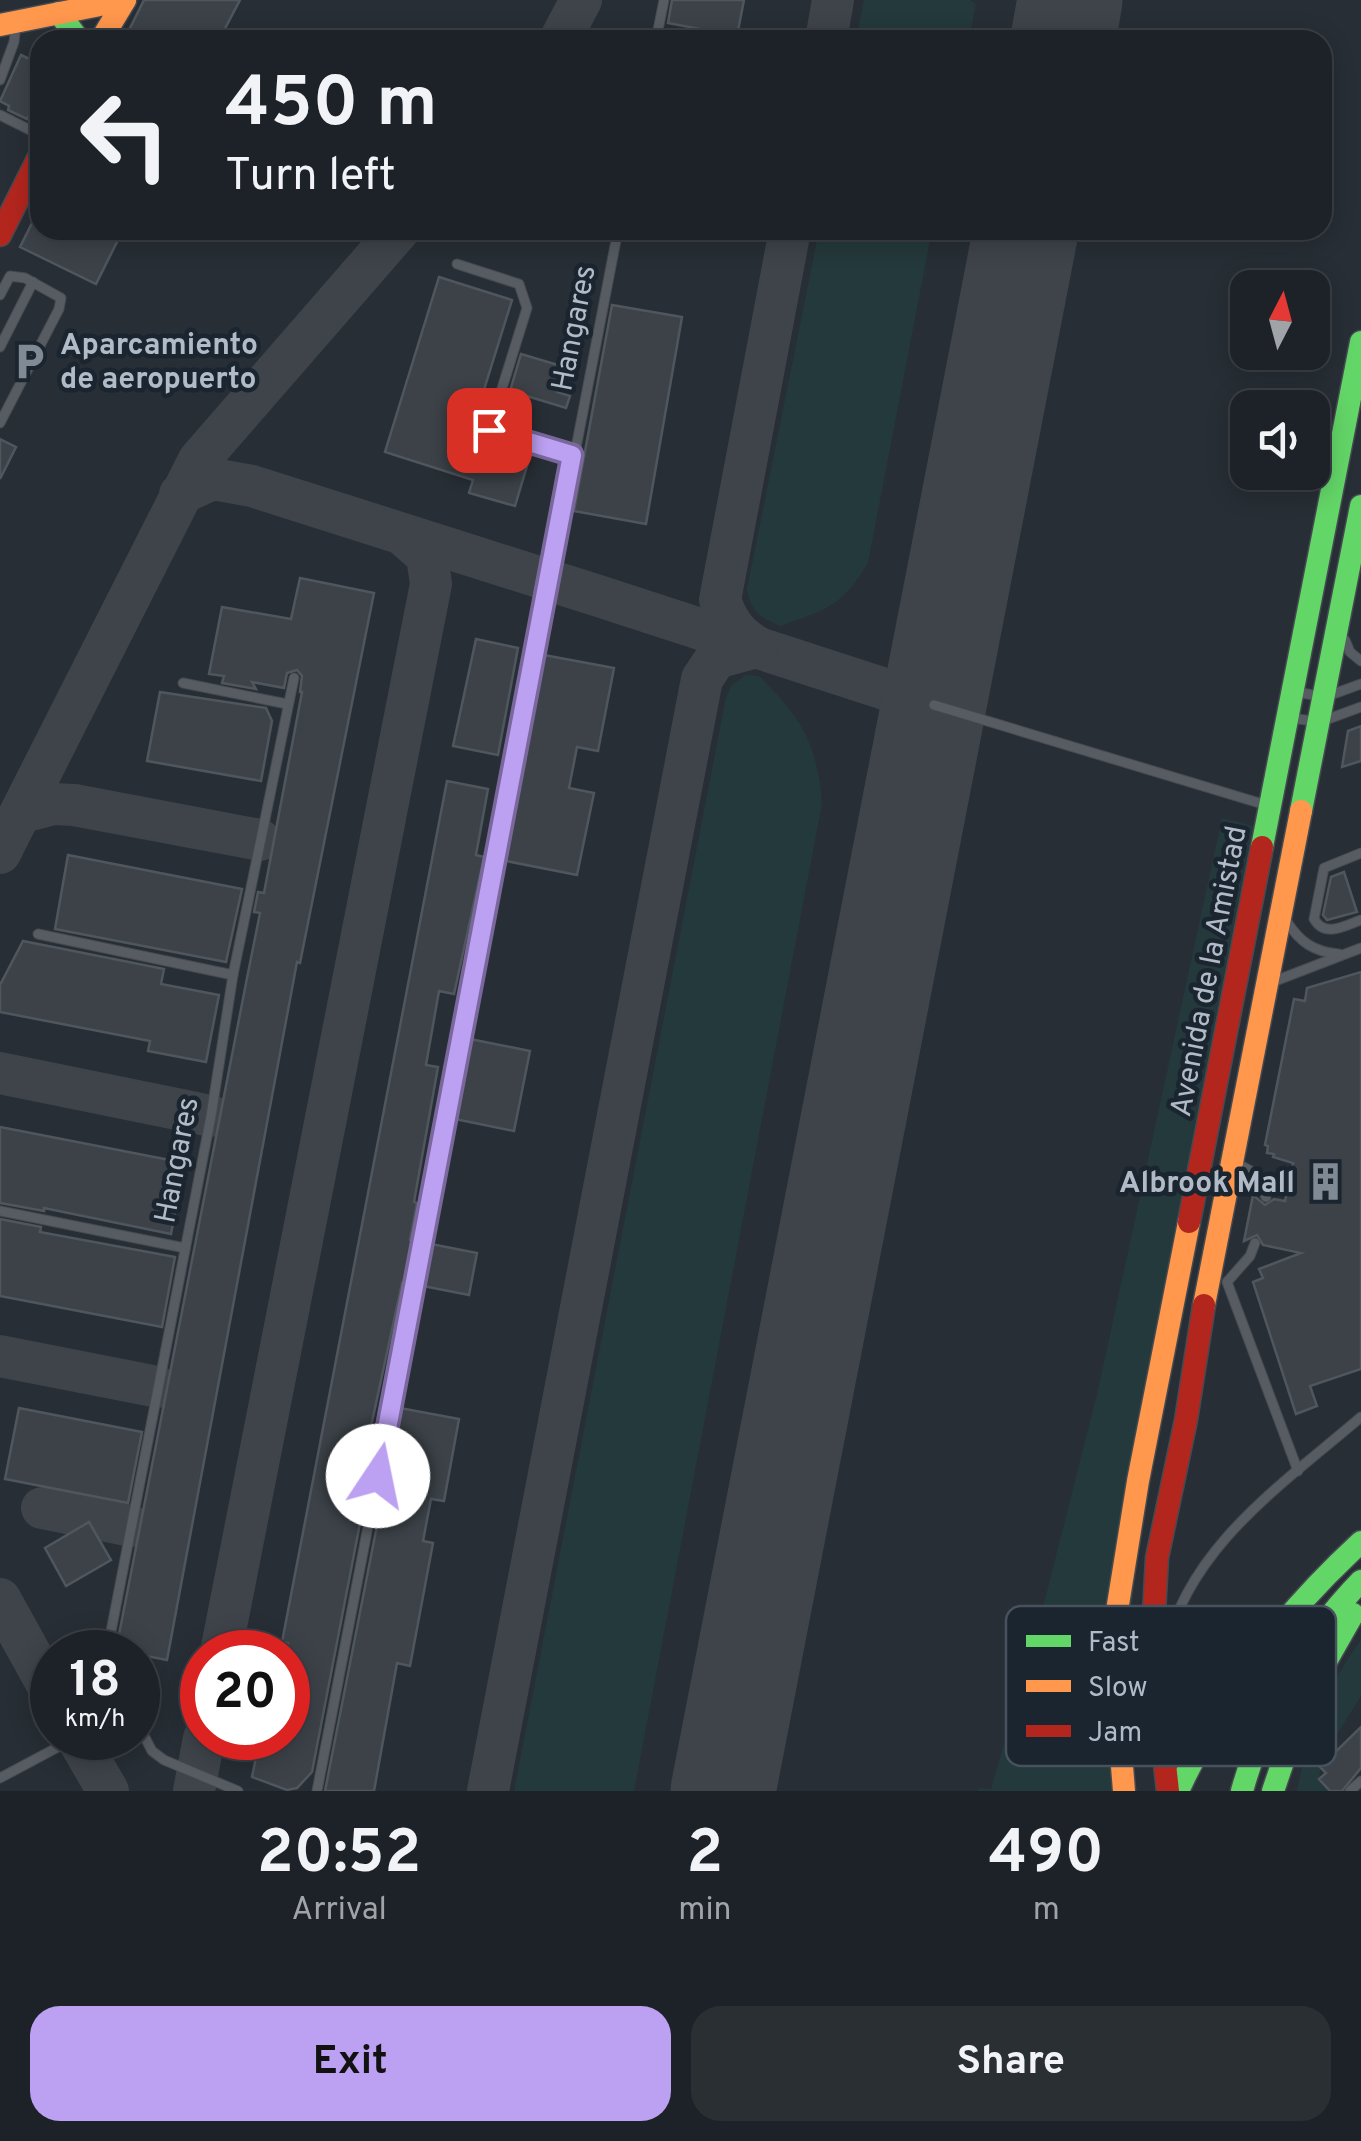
<!DOCTYPE html>
<style>
body{margin:0;font-family:Overpass,sans-serif;background:#2a2f34;color:#f1f3f6;height:100vh;display:flex;flex-direction:column;font-size:38px;white-space:nowrap}
*{box-sizing:border-box;margin:0}
p{font-size:32px;color:#a0a4a8}
.icon{flex:none;width:55px;height:55px;fill:none;stroke:currentColor;stroke-width:2;stroke-linecap:round;stroke-linejoin:round}
.map{position:relative;height:1791px;overflow:hidden}
.panel{display:flex;flex-direction:column;background:#1d2228;flex:1}
.panel>*{flex:none}
.guide{position:absolute;left:30px;top:30px;width:1302px;height:210px;border-radius:30px;box-shadow:0 5px 25px #0003,0 0 0 2px #3b3f45;background:#1d2228;color:#f1f3f6;overflow:hidden}
.needle{width:65px;rotate:6deg}
.buttons{position:absolute;left:1230px;top:270px;display:grid;gap:20px}
.buttons a{display:grid;place-items:center;width:100px;height:100px;border-radius:20px;background:#1d2228;box-shadow:0 5px 25px #0003,0 0 0 2px #3b3f45;font-size:50px}
.speed{position:absolute;left:30px;top:1630px;display:flex;gap:20px;font-size:50px;font-weight:700;text-align:center}
.speed>*{display:grid;place-content:center;width:130px;height:130px;border-radius:50%;background:#1d2228;box-shadow:0 5px 25px #0003,0 0 0 2px #3b3f45;line-height:1}
.speed small{font-size:25px;font-weight:400}
.speed .limit{border:15px solid #d22;background:#fff;color:#111}
.pin{position:absolute;display:grid;place-items:center;width:85px;height:85px;color:#fff;margin:-42px;border-radius:20px;box-shadow:0 5px 15px #0006}
.me{position:absolute;width:110px;margin:-55px;rotate:11deg;stroke-linejoin:round;filter:drop-shadow(0 0 8px #0008)}
.turn{display:flex;align-items:center;gap:35px;height:210px;padding:0 30px;font-size:45px}
.turn .icon{width:130px;height:130px;stroke-width:2.5}
.turn b{display:block;font-size:70px;line-height:85px}
.eta{display:flex;justify-content:space-evenly;align-items:center;height:170px;text-align:center}
.eta b{font-size:60px;font-weight:700;line-height:70px}
.primary-button{display:flex;gap:20px;margin-top:auto;padding:20px 30px}
.primary-button a{flex:1;height:115px;border-radius:30px;background:#bca0f2;color:#111;font-size:40px;font-weight:700;line-height:115px;text-align:center}
.primary-button a+a{background:#2a2f34;color:#f1f3f6}
.map>svg:first-child{display:block}
.green{fill:#24393b}
.lines{fill:none;stroke-linecap:round;stroke-linejoin:round}
.taxiway{stroke:#3e444a;stroke-width:42}
.runway{stroke:#3e444a;stroke-width:105}
.building{fill:#3c4248;stroke:#4f565d;stroke-width:2.5}
.lane-casing{stroke:#454a50;stroke-width:11}
.fast-casing{stroke:#454a50;stroke-width:25}
.slow-casing{stroke:#454a50;stroke-width:25}
.jam-casing{stroke:#454a50;stroke-width:25}
.lane{stroke:#575c63;stroke-width:9}
.fast{stroke:#63d668;stroke-width:22}
.slow{stroke:#ff974d;stroke-width:22}
.jam{stroke:#b3261e;stroke-width:22}
.route-casing{stroke:#7a689d;stroke-width:25}
.route{stroke:#bca0f2;stroke-width:18}
.labels{text-anchor:middle;stroke-width:9;stroke-linejoin:round;paint-order:stroke}
.street-label{font-size:30px;fill:#b0bbc7;stroke:#1a2530}
.poi-label{font-size:30px;font-weight:bold;fill:#b0bbc7;stroke:#1a2530;text-anchor:start}
.key{fill:#1a2530;stroke:#47525d;stroke-width:2.5}
.key-label{font-size:28px;fill:#b0bbc7}
</style>
<div class="map">
<svg width="1361" height="1791" viewBox="0 0 1361 1791">
<rect width="100%" height="100%" fill="#272e35"/>
<g class="green">
<polygon points="864,0 970,0 976,4 969,40 856,40"/>
<path d="M 819,230 L 932,230 L 868,563 C 841,607 828,609 780,626 C 759,617 751,612 747,589 Z"/>
<path d="M 746,675 L 759,676 C 801,717 818,745 822,804 L 634,1791 L 514,1791 L 726,697 L 732,685 Z"/>
<polygon points="1222,818 1253,826 1173,1240 1111,1791 978,1791 978,1788 991,1789 1026,1667 1057,1646 1060,1632 1043,1607 1098,1390"/>
<path d="M 1361,1640 L 1361,1696 L 1321,1760 L 1319,1779 L 1330,1791 L 1297,1791 C 1307,1738 1328,1684 1361,1640 Z"/>
</g>
<g class="lines">
<g class="taxiway">
<polyline points="1061,0 1070,4"/>
<polyline points="560,40 581,0"/>
<polyline points="826,40 833,0"/>
<path d="M 180,494 L 213,479 L 252,486 C 480,558 707,630 934,705"/>
<path d="M 757,647 C 736,634 728,623 720,600 L 790,230"/>
<polyline points="23,812 54,804 74,805 260,840"/>
<polyline points="0,853 199,460 399,230"/>
<polyline points="0,1073 211,1116"/>
<polyline points="0,1356 158,1387"/>
<polyline points="42,1508 131,1526"/>
<polyline points="0,1599 52,1693"/>
<polyline points="221,1652 431,584 427,556 402,534"/>
<polyline points="77,1738 108,1791"/>
<polyline points="194,1791 204,1738"/>
<polyline points="488,1791 702,679 716,658 757,647"/>
</g>
<g class="runway">
<polyline points="1063,40 1070,0"/>
<polyline points="723,1791 1026,230"/>
</g>
</g>
<g class="building">
<polygon points="144,0 240,0 219,40 124,40"/>
<polygon points="672,0 744,0 737,36 668,23"/>
<polygon points="21,55 40,64 40,93 27,119 8,110 9,106 0,101"/>
<polygon points="40,207 40,230 123,230 96,284 20,247"/>
<polygon points="439,277 512,300 469,438 530,456 515,506 469,493 473,480 385,452"/>
<polygon points="612,305 682,317 646,524 574,511"/>
<polygon points="521,354 565,367 557,392 570,396 566,408 510,391"/>
<polygon points="0,439 16,447 0,479"/>
<polygon points="300,578 374,593 300,963 297,962 167,1660 116,1650 248,973 260,913 254,912 258,892 264,893 302,692 300,692 302,676 297,670 287,673 284,688 252,682 256,689 222,683 224,676 209,674 222,607 291,619"/>
<polygon points="476,639 518,648 498,755 453,746"/>
<polygon points="544,655 614,668 598,751 577,747 569,788 594,793 577,875 506,861"/>
<polygon points="160,692 266,708 272,721 261,781 147,761"/>
<polygon points="1361,726 1361,761 1342,767 1348,731"/>
<polygon points="447,781 488,789 476,855 484,857 454,994 439,991 426,1065 438,1067 414,1202 417,1203 410,1240 415,1241 407,1283 402,1283 372,1422 360,1486 367,1487 312,1772 297,1788 287,1790 252,1777 260,1738 288,1738 288,1643 282,1642"/>
<polygon points="68,855 242,889 226,962 55,929"/>
<polygon points="1344,872 1357,912 1327,920 1323,915 1331,877"/>
<polygon points="23,941 164,969 161,984 219,995 206,1062 148,1051 150,1041 0,1012 0,985"/>
<polygon points="1361,972 1361,1369 1310,1386 1317,1406 1296,1414 1253,1282 1263,1278 1259,1269 1301,1253 1263,1245 1257,1235 1244,1241 1253,1195 1265,1205 1274,1199 1285,1201 1293,1163 1273,1157 1274,1154 1267,1153 1268,1146 1265,1145 1294,999 1305,1001 1307,988"/>
<polygon points="470,1039 530,1051 514,1131 455,1119"/>
<polygon points="0,1127 185,1163 171,1234 44,1208 44,1211 0,1203"/>
<polygon points="0,1219 41,1227 40,1232 175,1257 162,1327 0,1296"/>
<polygon points="431,1244 477,1253 469,1295 423,1286"/>
<polygon points="19,1408 142,1432 128,1503 5,1479"/>
<polygon points="400,1408 459,1419 444,1501 431,1499 423,1541 433,1543 410,1666 397,1663 374,1791 325,1791"/>
<polygon points="89,1522 111,1560 66,1586 45,1548"/>
<polygon points="1361,1727 1361,1768 1342,1791 1330,1791 1319,1779 1326,1773 1320,1767"/>
</g>
<g class="lines">
<defs>
<g id="lane">
<polyline points="656,40 664,0"/>
<polyline points="0,80 14,42 16,25"/>
<polyline points="0,115 40,135"/>
<polyline points="457,264 519,284 527,308 489,430 573,455"/>
<polyline points="0,295 10,276 25,278 61,298 59,309 0,423"/>
<polyline points="0,347 33,282"/>
<polyline points="1345,640 1350,652 1361,661"/>
<polyline points="183,683 287,704"/>
<polyline points="1296,692 1325,697 1361,684"/>
<polyline points="934,705 1266,805"/>
<polyline points="1291,718 1320,722 1361,707"/>
<path d="M 1361,853 L 1324,868 L 1314,919 C 1325,938 1344,926 1361,920"/>
<path d="M 1287,922 C 1300,942 1314,952 1339,954"/>
<polyline points="38,934 233,975"/>
<polyline points="1275,981 1361,948"/>
<polyline points="1238,1164 1251,1171 1266,1197"/>
<polyline points="0,1211 185,1248"/>
<polyline points="1255,1243 1250,1256 1227,1282 1298,1471"/>
<polyline points="107,1652 211,1116 233,975 294,678"/>
<path d="M 1165,1652 C 1188,1547 1284,1483 1361,1417"/>
<polyline points="138,1724 152,1751 164,1760 238,1791"/>
<polyline points="0,1778 75,1738"/>
<polyline points="317,1791 618,230"/>
<polyline points="1350,1791 1361,1781"/>
</g>
<g id="fast">
<polyline points="59,13 79,40"/>
<polyline points="1301,811 1361,506"/>
<polyline points="1262,847 1361,342"/>
<path d="M 1178,1791 C 1224,1691 1280,1617 1361,1542"/>
<path d="M 1242,1791 C 1265,1709 1302,1642 1361,1581"/>
<polyline points="1273,1791 1304,1700 1353,1614"/>
</g>
<g id="slow">
<polyline points="0,25 125,0"/>
<polyline points="101,40 125,0"/>
<polyline points="1204,1305 1301,811"/>
<polyline points="1124,1791 1114,1667 1116,1617 1138,1481 1189,1222"/>
</g>
<g id="jam">
<polyline points="0,235 40,155"/>
<polyline points="1189,1222 1262,847"/>
<polyline points="1168,1791 1152,1650 1157,1558 1186,1420 1204,1305"/>
</g>
</defs>
<use href="#lane" class="lane-casing"/>
<use href="#fast" class="fast-casing"/>
<use href="#slow" class="slow-casing"/>
<use href="#jam" class="jam-casing"/>
<use href="#lane" class="lane"/>
<use href="#fast" class="fast"/>
<use href="#slow" class="slow"/>
<use href="#jam" class="jam"/>
</g>
<g class="lines">
<defs>
<polyline id="route" points="378,1476 572,455 489,430"/>
</defs>
<use href="#route" class="route-casing"/>
<use href="#route" class="route"/>
</g>
<defs>
<symbol id="parking-bare" viewBox="-9 -9 18 18"><path d="M-3.5-5.5H1a3.5 3.5 0 0 1 0 7H-1V5.5H-3.5ZM-1-3.4V-.6H.8a1.4 1.4 0 0 0 0-2.8Z" fill="#808a94" stroke="#1a2530" stroke-width="2.5" paint-order="stroke"/></symbol>
<symbol id="building-bare" viewBox="-9 -9 18 18"><path d="M-4-6H4V6H1V3H-1V6H-4ZM-2.5-4.3h1.7v1.8h-1.7ZM.8-4.3h1.7v1.8H.8ZM-2.5-1h1.7V.8h-1.7ZM.8-1h1.7V.8H.8Z" fill="#808a94" stroke="#1a2530" stroke-width="2.5" paint-order="stroke"/></symbol>
</defs>
<g fill-rule="evenodd">
<use href="#parking-bare" x="2" y="334" width="55" height="55"/>
<use href="#building-bare" x="1298" y="1154" width="55" height="55"/>
</g>
<g class="labels">
<g class="street-label">
<text transform="translate(573 328) rotate(-79)" y="10">Hangares</text>
<text transform="translate(1208 971) rotate(-79)" y="10">Avenida de la Amistad</text>
<text transform="translate(176 1160) rotate(-79)" y="10">Hangares</text>
</g>
<g class="poi-label">
<text x="60" y="354">Aparcamiento<tspan x="60" dy="34">de aeropuerto</tspan></text>
<text x="1295" y="1192" text-anchor="end">Albrook Mall</text>
</g>
</g>
<rect x="1006" y="1606" width="330" height="160" rx="15" class="key"/>
<rect x="1026" y="1635" width="45" height="12" fill="#63d668"/>
<rect x="1026" y="1680" width="45" height="12" fill="#ff974d"/>
<rect x="1026" y="1725" width="45" height="12" fill="#b3261e"/>
<g class="key-label">
<text x="1088" y="1651">Fast</text>
<text x="1088" y="1696">Slow</text>
<text x="1088" y="1741">Jam</text>
</g>
</svg>
<div class="buttons">
<a><svg class="needle" viewBox="-14 -14 28 28"><path d="M0-13l5 13h-10z" fill="#e53935"/><path d="M0 13l5-13h-10z" fill="#a0a4a8"/></svg></a>
<a><svg class="icon" aria-label="sound" viewBox="0 0 24 24"><path d="M4 9h4l5-4v14l-5-4H4zM17 9q2 3 0 6"/></svg></a>
</div>
<div class="speed"><div>18<small>km/h</small></div><div class="limit">20</div></div>
<div class="pin" style="left:489px;top:430px;background:#d93025"><svg class="icon" aria-label="arrive" viewBox="0 0 24 24"><path d="M6 21V4h12l-3 4 3 4H6"/></svg></div>
<svg class="me" style="left:378px;top:1476px" viewBox="-20 -20 40 40"><circle r="19" fill="#fff"/><path d="M0-13L10 11 0 6-10 11z" fill="#bca0f2"/></svg>
<div class="guide">
<div class="turn"><svg class="icon" aria-label="left" viewBox="0 0 24 24"><path d="M17 20v-9H6M10 6l-5 5 5 5"/></svg><div><b>450 m</b>Turn left</div></div>
</div>
</div>
<section class="panel">
<div class="eta">
<div><b>20:52</b><p>Arrival</p></div>
<div><b>2</b><p>min</p></div>
<div><b>490</b><p>m</p></div>
</div>
<div class="primary-button"><a>Exit</a><a>Share</a></div>
</section>
